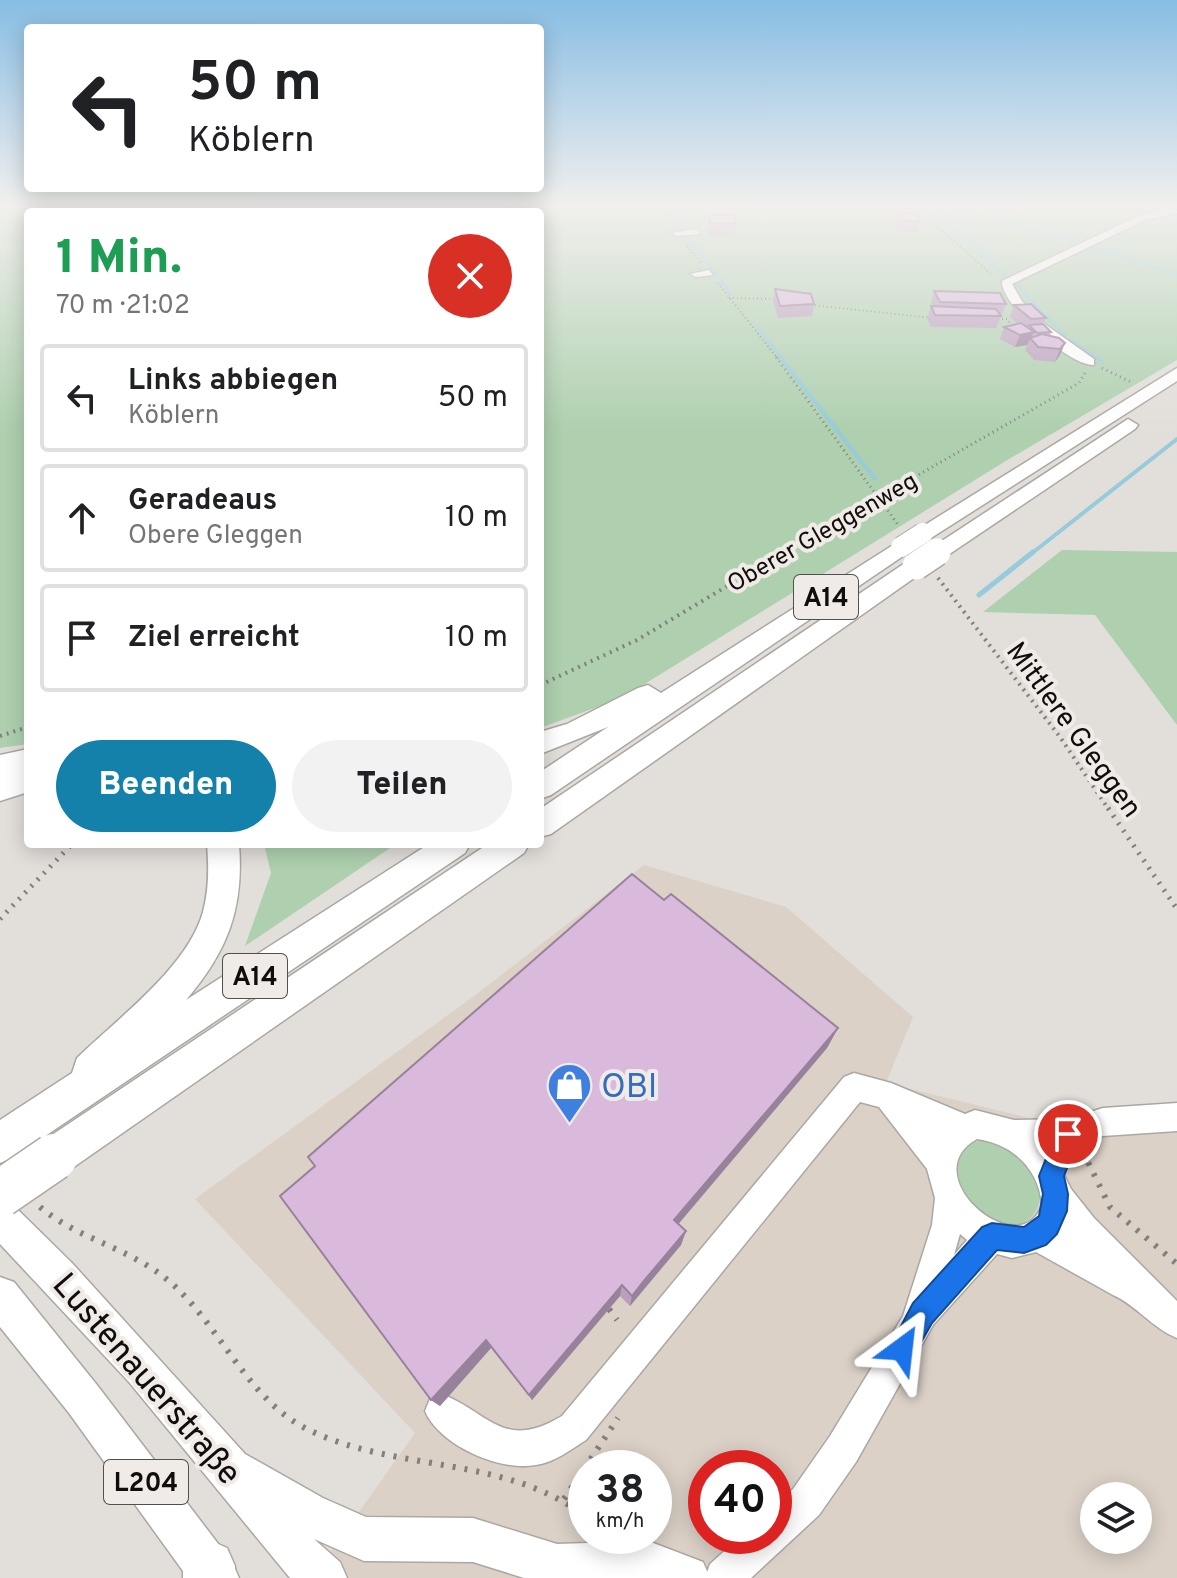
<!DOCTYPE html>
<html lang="de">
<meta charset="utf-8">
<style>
body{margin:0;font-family:Overpass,sans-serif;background:#f2f2f2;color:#202124;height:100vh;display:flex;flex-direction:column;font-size:30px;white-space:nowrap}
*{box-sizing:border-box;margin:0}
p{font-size:26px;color:#757577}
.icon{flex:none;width:44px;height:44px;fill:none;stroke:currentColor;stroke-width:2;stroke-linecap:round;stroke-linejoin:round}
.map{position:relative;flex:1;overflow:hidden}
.sheet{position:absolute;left:24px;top:208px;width:520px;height:640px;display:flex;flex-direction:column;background:#fff;border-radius:8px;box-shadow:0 4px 20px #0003}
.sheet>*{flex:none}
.top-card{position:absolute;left:24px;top:24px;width:520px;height:168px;border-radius:8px;box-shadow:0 4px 20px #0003;background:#fff;color:#202124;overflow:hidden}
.buttons{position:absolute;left:1080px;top:1482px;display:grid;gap:16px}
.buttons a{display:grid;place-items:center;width:72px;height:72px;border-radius:50%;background:#fff;box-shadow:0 4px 20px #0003;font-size:40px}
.speed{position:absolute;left:568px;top:1450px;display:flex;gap:16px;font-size:40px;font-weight:700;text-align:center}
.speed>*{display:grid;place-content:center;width:104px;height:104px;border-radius:50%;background:#fff;box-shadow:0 4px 20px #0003;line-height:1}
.speed small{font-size:20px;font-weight:400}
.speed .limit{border:12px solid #d22;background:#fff;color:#111}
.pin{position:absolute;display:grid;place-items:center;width:68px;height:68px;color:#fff;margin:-34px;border:4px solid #fff;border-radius:50%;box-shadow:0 2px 8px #0007}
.me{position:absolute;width:88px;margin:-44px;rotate:30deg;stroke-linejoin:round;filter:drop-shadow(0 0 6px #0008)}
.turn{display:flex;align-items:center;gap:28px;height:168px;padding:0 32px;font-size:36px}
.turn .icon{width:104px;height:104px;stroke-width:2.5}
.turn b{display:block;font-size:56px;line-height:68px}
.round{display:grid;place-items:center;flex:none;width:84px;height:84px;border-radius:42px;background:#f2f2f2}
.head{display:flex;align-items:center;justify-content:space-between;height:136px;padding:0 32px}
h1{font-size:48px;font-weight:800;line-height:60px;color:#1e9e55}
.primary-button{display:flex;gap:16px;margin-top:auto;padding:16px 32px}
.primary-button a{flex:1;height:92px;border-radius:48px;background:#1381a9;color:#fff;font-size:32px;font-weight:800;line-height:92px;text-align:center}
.primary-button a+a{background:#f2f2f2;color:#202124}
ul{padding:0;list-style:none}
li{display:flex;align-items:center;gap:24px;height:108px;margin:0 16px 12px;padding:0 16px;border:4px solid #e0e0e0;border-radius:8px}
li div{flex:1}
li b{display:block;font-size:30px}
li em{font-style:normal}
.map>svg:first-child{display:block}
.built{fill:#dbd1c7;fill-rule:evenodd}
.green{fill:#aed0af}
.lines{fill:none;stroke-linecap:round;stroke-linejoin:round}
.stream-far2{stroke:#97cbdb;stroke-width:3}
.stream-far1{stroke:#97cbdb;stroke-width:4}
.stream{stroke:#97cbdb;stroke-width:5}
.minor-casing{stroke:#aba7a3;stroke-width:3}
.major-casing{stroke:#aba7a3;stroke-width:3}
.highway-casing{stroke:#aba7a3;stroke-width:3}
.path-far4{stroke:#82807c;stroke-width:2;stroke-dasharray:1 3;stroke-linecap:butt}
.path-far3{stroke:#82807c;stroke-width:3;stroke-dasharray:1 4;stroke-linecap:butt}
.path-far2{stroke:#82807c;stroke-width:4;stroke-dasharray:2 5;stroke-linecap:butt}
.path-far1{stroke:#82807c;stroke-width:5;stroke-dasharray:2 7;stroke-linecap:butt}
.path{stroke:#82807c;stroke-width:6;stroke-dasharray:3 9;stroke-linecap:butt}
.minor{fill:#fff;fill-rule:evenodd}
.major{fill:#fff;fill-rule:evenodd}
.highway{fill:#fff;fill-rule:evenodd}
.highway-bridge-far2-casing{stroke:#aba7a3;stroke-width:22;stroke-linecap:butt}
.highway-bridge-far1-casing{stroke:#aba7a3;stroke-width:30;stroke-linecap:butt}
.highway-bridge-casing{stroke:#aba7a3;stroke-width:49;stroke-linecap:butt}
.highway-bridge-far2{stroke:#fff;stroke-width:20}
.highway-bridge-far1{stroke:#fff;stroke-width:27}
.highway-bridge{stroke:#fff;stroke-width:46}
.wall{fill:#bba0be}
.shaded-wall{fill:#98829b}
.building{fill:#d9badd;stroke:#98829b;stroke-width:2}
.route{fill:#1a73e8;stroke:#114b97;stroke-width:2}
.labels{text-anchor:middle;stroke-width:8;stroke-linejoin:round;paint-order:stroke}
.far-street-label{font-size:24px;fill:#0f0e0c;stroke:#f0ebe7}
.shield{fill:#f0ebe7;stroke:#52504e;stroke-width:2}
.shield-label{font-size:26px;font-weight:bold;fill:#0f0e0c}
.street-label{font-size:28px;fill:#0f0e0c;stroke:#f0ebe7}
.near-shop-label{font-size:34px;fill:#366cbe;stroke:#f0ebe7;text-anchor:start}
.near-street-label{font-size:34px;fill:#0f0e0c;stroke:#f0ebe7}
</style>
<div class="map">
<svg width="1177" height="1578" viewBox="0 0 1177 1578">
<rect width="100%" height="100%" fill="#e2deda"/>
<path class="built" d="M 644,865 L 786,907 L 913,1017 L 886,1083 L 1062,1126 L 1177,1116 L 1177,1578 L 312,1578 L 415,1433 L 195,1199 L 474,996 ZM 586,1468 L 654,1468 L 654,1536 L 586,1536 ZM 706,1468 L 774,1468 L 774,1536 L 706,1536 ZM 1094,1496 L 1138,1496 L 1138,1540 L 1094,1540 Z"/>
<g class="green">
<polygon points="0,208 1177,208 1177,360 1009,459 622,698 540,728 540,212 28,212 28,744 0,748"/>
<polygon points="1062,550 1177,552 1177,725 1095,615 983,612"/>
<polygon points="264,844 396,844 245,946 271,873"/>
<path d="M 981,1140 C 1015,1140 1030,1164 1041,1193 C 1031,1259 954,1212 957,1161 L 970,1144 Z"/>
</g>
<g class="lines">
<g class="stream-far2">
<polyline points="664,208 681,229"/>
<polyline points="921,208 931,216 972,211 1075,242"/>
<polyline points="931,216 975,245 1005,276"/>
<polyline points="685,235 732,295"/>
<polyline points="1092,247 1177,274"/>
<polyline points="1013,281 1065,336"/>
<polyline points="758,328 782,359"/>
<polyline points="1070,340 1099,359"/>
</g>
<g class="stream-far1">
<polyline points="780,357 875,479"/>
<polyline points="1095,357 1101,360"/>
<polyline points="1031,554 1177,439"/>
</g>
<polyline class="stream" points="979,595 1033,552"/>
<defs>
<g id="minor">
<path d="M 1177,208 L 1177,213 L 1145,220 L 1012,284 L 1022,301 L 1046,325 L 1094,359 L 1094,365 C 1070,367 1000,304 1002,281 L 1138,216 Z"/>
<polygon points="696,229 700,234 677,236 672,233"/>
<polygon points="709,270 713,275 696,277 690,274"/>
<path d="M 854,1073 L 891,1083 L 965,1114 L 975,1110 L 1014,1120 L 1068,1119 L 1103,1108 L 1177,1103 L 1177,1131 L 1103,1136 L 1068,1149 L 1051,1149 L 1071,1189 L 1094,1218 L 1177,1301 L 1177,1338 C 1152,1328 1136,1305 1113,1295 L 1036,1252 L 1012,1258 L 997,1254 L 933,1325 L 856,1462 L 819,1515 L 751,1578 L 705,1578 L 710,1564 L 741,1536 L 774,1536 L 774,1505 L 793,1489 L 830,1436 L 903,1316 L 932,1225 L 935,1198 L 927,1169 L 879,1107 L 860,1102 L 586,1440 C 570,1450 555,1462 536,1465 C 500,1472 439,1445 425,1411 L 430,1399 L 442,1394 C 491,1414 503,1451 562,1416 L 844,1077 ZM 977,1139 C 1013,1144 1039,1169 1042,1205 C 1020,1266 912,1175 977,1139 ZM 960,1234 L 967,1240 L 954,1255 Z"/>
</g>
<g id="major">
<polygon points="0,1200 13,1205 72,1263 245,1454 323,1498 366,1517 473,1518 557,1544 648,1541 703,1562 710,1578 524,1578 473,1562 364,1561 314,1539 340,1562 347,1578 290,1578 129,1382 0,1244"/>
<polygon points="0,1277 14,1282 97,1385 232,1562 239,1578 188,1578 69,1413 0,1327"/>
</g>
<g id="highway">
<polygon points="1177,368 1177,381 931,538 915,538 912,533"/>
<polygon points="1128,419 1138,425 1135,429 945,557 929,557 925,552"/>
<polygon points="901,540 909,542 913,547 909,552 551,795 540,799 540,772 608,727 540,754 540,732 567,724 638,688 648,685 661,693"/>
<polygon points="916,559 928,566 924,571 551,834 540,837 540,809 908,561"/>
<polygon points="28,749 28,792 0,801 0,777 3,777 0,777 0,755"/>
<path d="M 207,844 L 239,844 C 244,908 228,951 186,1000 L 429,844 L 470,844 L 465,853 L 14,1157 L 0,1163 L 0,1120 L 72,1073 L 77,1058 C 117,1019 188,967 203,912 C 209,889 209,868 207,844 Z"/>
<polygon points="488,844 529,844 524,853 68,1171 54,1177 40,1171 34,1157 40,1143"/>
<polygon points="209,1540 227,1548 235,1566 235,1578 183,1578 183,1566 191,1548"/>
</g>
</defs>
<use href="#minor" class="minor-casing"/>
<use href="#major" class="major-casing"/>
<use href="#highway" class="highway-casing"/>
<g class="path-far4">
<polyline points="660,208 670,223"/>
<polyline points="900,208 939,228 993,276"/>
<polyline points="687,246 702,264"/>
<polyline points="718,283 778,359"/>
<polyline points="729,298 779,299"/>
<polyline points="811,305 933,318"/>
<polyline points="994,319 1007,319 1013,328"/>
</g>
<g class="path-far3">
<polyline points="776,357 899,526"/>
<polyline points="1102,368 1133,383"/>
<polyline points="780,554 1079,383 1085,373"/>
</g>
<g class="path-far2">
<polyline points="938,578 1060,737 1109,810"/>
<polyline points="540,685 637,640 784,552"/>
<polyline points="0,736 28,727"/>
</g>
<g class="path-far1">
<polyline points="1108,808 1177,909"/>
<polyline points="0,919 72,844"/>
</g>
<g class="path">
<polyline points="1083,1152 1110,1207 1177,1264"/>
<path d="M 40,1207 C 79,1240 131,1248 170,1282 C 221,1326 248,1402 311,1431 C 397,1472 508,1456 586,1517"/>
<polyline points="609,1309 617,1320"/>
<polyline points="564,1499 618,1418"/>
</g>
<use href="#minor" class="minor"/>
<use href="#major" class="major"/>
<use href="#highway" class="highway"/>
<defs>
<g id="highway-bridge-far2">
<polyline points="901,547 923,533"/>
<polyline points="934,554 937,552"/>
</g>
<polyline id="highway-bridge-far1" points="916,566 937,552"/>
<polyline id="highway-bridge" points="0,1194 54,1157"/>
</defs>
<use href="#highway-bridge-far2" class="highway-bridge-far2-casing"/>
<use href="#highway-bridge-far1" class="highway-bridge-far1-casing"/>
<use href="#highway-bridge" class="highway-bridge-casing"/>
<use href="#highway-bridge-far2" class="highway-bridge-far2"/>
<use href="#highway-bridge-far1" class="highway-bridge-far1"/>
<use href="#highway-bridge" class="highway-bridge"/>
</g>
<g class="wall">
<polygon points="897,213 920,221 917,232 904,232 897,230 894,224"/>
<polygon points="709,215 736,224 735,235 708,235"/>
<polygon points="775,289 814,304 812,316 778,318 773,301"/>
<polygon points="934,291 1006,304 996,328 931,327 927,319 931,306 933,307 931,303"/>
<polygon points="1014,305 1046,318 1043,324 1051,332 1050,336 1065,343 1060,355 1055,362 1034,360 1025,350 1027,345 1015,347 1000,339 1004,327 1018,324 1010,317"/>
<polygon points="664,900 838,1028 827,1048 678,1224 686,1231 681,1245 630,1306 620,1296 532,1400 491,1348 440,1406 431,1400"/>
</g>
<g class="shaded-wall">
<polygon points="1034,332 1027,345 1015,347 1020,335"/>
<polygon points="1065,343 1060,355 1055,362 1060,349"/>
<polygon points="540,543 542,570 540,570"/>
<polygon points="838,1028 827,1048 670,1234 674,1220"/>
<polygon points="686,1231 681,1245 630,1306 632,1296"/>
<polygon points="622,1285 620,1296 532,1400 529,1395"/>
<polygon points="486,1340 491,1348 440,1406 431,1400"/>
</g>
<g class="building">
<polygon points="897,213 915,213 920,221 907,221 900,218"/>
<polygon points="709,215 734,215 736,224 710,223"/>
<polygon points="775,289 811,294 814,304 780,306"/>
<polygon points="934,291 1000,293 1006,304 940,302"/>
<polygon points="1031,304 1046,318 1031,319 1014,305"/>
<polygon points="931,306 996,309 1001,316 935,315"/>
<polygon points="1021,323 1034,332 1020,335 1004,327"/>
<polygon points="1043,324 1051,332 1037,333 1029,325"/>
<polygon points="1042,334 1059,338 1065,343 1060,349 1038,347 1030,338"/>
<polygon points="632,874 664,900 671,894 838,1028 674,1220 686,1231 643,1282 632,1296 622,1285 529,1395 486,1340 431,1400 280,1196 315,1166 308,1157"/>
</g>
<linearGradient id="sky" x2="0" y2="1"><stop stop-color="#87bde3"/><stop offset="0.48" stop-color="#f2f0ee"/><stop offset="1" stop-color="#f2f0ee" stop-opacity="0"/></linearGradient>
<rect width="1177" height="429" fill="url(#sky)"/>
<polygon class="route" points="1068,1122 1076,1126 1080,1134 1064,1176 1068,1194 1067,1211 1057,1234 1046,1245 1024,1253 997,1250 932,1323 912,1358 902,1362 893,1358 889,1349 913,1303 982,1227 992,1223 1024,1227 1039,1216 1043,1194 1039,1176 1059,1126"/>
<defs>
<symbol id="shop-pin" viewBox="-11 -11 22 30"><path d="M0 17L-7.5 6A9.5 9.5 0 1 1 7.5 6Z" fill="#3f7fe0" stroke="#f0ebe7"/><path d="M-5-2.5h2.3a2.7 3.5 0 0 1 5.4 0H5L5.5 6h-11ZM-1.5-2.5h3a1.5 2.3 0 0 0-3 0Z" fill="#fff"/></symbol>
</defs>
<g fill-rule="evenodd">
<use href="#shop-pin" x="544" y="1060" width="51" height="69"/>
</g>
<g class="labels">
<g class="far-street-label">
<text transform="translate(822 532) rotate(-30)" y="8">Oberer Gleggenweg</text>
</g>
<g class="shield">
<rect x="794" y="575" width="64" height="44" rx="6"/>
<rect x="223" y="954" width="64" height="44" rx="6"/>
<rect x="104" y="1460" width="84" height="44" rx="6"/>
</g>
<g class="shield-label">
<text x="826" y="606">A14</text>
<text x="255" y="985">A14</text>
<text x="146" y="1491">L204</text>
</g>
<g class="street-label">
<text transform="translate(1075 729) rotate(54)" y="10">Mittlere Gleggen</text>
</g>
<g class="near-shop-label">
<text x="601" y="1097">OBI</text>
</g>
<g class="near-street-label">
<text transform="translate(148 1378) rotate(49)" y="12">Lustenauerstraße</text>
</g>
</g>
</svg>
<div class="buttons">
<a><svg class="icon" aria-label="layers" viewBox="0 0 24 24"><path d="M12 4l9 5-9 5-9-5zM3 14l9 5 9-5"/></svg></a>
</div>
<div class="speed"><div>38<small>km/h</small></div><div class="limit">40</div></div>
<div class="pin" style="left:1068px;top:1134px;background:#d93025"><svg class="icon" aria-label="arrive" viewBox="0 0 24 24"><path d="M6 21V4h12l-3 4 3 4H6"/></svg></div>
<svg class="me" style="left:902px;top:1349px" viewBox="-20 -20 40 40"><path d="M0-17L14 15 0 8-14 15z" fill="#1a73e8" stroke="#fff" stroke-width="4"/></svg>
<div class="top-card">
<div class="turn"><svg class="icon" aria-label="left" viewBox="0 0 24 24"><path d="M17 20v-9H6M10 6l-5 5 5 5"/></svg><div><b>50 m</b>Köblern</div></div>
</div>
<section class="sheet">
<div class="head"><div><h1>1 Min.</h1><p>70 m · 21:02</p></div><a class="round" style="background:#d93025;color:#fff"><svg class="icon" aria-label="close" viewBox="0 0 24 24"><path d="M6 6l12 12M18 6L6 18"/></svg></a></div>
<ul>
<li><svg class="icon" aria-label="left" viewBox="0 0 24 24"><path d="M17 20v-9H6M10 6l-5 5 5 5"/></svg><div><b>Links abbiegen</b><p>Köblern</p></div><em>50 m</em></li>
<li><svg class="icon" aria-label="ahead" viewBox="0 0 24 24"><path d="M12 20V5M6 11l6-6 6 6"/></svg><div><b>Geradeaus</b><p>Obere Gleggen</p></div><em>10 m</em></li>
<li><svg class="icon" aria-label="arrive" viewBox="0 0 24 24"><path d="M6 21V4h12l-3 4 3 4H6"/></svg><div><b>Ziel erreicht</b></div><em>10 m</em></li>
</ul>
<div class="primary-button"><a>Beenden</a><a>Teilen</a></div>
</section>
</div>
